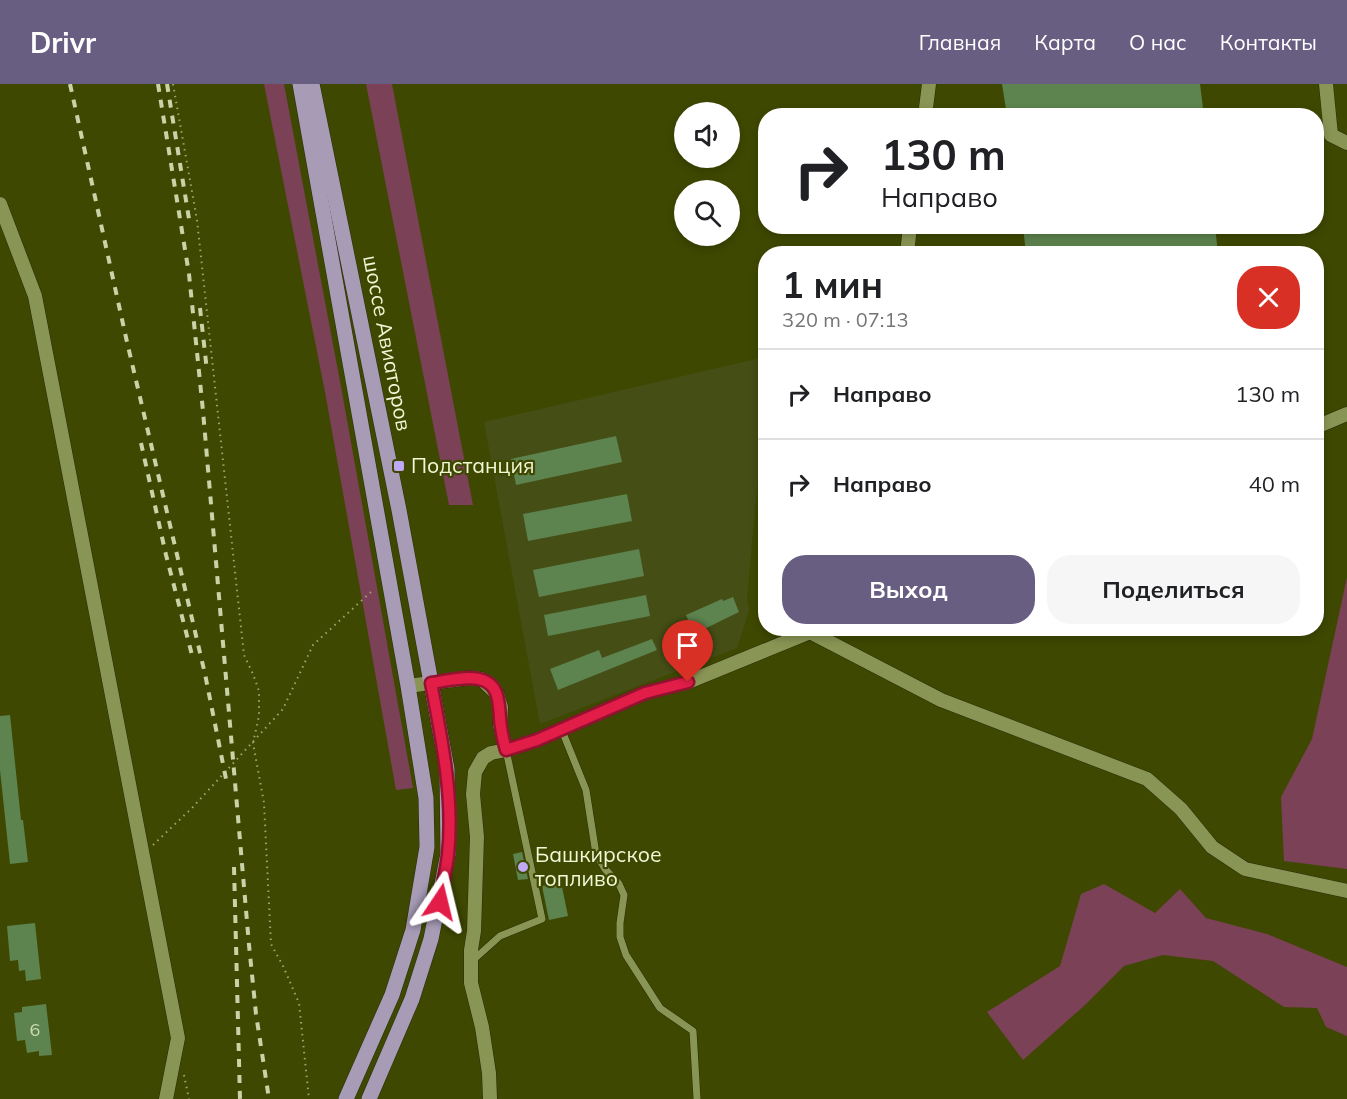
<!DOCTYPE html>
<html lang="ru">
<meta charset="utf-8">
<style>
body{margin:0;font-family:Mulish,sans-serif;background:#f6f6f6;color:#202124;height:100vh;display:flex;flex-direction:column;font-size:22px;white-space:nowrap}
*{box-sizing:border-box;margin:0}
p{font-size:20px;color:#757577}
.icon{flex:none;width:33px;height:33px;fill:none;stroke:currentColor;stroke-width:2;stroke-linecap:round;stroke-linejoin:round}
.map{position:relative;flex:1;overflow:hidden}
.drawer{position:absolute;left:758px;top:162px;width:566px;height:390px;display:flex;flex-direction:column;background:#fff;border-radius:24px;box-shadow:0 3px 9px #0003}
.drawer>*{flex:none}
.guide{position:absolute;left:758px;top:24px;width:566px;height:126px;border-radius:24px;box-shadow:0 3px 9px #0003;background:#fff;color:#202124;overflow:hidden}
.buttons{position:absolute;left:674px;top:18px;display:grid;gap:12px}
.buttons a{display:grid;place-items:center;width:66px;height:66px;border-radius:50%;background:#fff;box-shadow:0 3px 9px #0003;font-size:30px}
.pin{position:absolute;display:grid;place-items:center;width:51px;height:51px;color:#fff;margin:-62px -26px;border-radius:50% 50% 50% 0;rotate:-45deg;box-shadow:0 0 6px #0007}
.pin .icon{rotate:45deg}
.me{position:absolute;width:66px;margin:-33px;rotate:10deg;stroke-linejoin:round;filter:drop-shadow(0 0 4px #0008)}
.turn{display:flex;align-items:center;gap:21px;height:126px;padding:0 24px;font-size:27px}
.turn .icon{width:78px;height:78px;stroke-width:2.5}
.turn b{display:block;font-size:42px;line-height:51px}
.round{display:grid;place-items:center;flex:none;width:63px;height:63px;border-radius:24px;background:#f6f6f6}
.headline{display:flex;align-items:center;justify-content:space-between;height:102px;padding:0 24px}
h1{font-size:36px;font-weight:700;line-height:45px}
.button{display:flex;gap:12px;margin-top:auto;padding:12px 24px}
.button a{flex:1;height:69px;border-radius:24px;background:#685e82;color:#fff;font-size:24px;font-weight:700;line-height:69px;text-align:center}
.button a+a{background:#f6f6f6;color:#202124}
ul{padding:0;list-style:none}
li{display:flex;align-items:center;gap:18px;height:90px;padding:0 24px;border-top:2px solid #e0e0e0}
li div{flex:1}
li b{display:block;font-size:22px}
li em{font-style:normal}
header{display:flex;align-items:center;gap:36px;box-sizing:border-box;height:84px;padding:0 30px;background:#685e82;color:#fff}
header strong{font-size:28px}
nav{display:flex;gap:33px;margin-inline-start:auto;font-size:21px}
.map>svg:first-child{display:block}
.built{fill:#454e15}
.green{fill:#7b4156}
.building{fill:#5d834e}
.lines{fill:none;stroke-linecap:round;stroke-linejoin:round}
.lane-casing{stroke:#272d0a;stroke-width:8}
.street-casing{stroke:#272d0a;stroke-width:15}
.primary-casing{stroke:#272d0a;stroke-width:16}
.path{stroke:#9da571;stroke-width:2;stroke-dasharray:1.5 4.5;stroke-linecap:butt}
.lane{stroke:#899554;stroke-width:7}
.street{stroke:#899554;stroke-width:14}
.primary{stroke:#a79bb6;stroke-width:15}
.rail{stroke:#cad2a8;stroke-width:4;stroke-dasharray:8 8;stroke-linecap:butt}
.route-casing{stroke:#92132f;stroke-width:15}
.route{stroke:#e11d48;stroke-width:10}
.poi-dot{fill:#bfa8f4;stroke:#3f4800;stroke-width:2}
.labels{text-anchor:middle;stroke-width:4.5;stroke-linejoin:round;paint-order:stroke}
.number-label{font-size:18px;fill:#cbdbb4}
.street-label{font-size:21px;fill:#f0f8d6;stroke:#3f4800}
.poi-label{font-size:21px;fill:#f0f8d6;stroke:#3f4800;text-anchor:start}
</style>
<header>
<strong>Drivr</strong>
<nav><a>Главная</a><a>Карта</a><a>О нас</a><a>Контакты</a></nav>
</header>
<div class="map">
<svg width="1347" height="1015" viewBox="0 0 1347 1015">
<rect width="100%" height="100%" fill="#3f4800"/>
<polygon class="built" points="765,273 765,318 747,515 749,527 737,564 540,640 484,338"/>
<g class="green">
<polygon points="264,0 284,0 342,308 413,704 396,706 325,308"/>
<polygon points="366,0 392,0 473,421 449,421"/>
<polygon points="1347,493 1347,785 1284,777 1281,713 1312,655"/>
<polygon points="1104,800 1155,829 1180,805 1206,834 1267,850 1347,883 1347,952 1326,943 1317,924 1284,923 1213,877 1163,871 1124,882 1085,921 1023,976 987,928 1060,882 1081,810"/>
</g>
<g class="building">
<polygon points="1002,0 1200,0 1204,32 1007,32"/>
<polygon points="1023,142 1215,142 1218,170 1026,170"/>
<polygon points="616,352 622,378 516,401 511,375"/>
<polygon points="627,410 632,437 528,457 523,430"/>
<polygon points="639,465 644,492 539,513 533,486"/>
<polygon points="646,511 650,532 548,552 544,531"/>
<polygon points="733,513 739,528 694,550 686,531 722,515 723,517"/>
<polygon points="652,555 657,566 558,606 550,585 599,566 602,574"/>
<polygon points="10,631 21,736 23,736 28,778 10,780 0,686 0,632"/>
<polygon points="522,768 528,795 518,796 513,770"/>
<polygon points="561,798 568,832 549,836 542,802"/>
<polygon points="35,839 41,895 26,897 25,886 19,887 18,876 10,877 7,842"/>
<polygon points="46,920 52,971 39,972 39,967 27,969 25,956 17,957 14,929 22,928 22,923"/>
</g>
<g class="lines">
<defs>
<g id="lane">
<polyline points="563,649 586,706 596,770 605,785 619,800 624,811 620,839 620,853 626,871 660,924 693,947 697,1015"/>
<polyline points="472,877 500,852 542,835 506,666"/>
</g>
<g id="street">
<polyline points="1326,0 1331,51 1347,59"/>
<polyline points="925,32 929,0"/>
<polyline points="0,120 35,212 178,954 166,1015"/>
<polyline points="907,170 910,142"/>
<polyline points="1316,343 1347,330"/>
<polyline points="810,548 941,616 1147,695 1181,725 1212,763 1245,785 1347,807"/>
<polyline points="408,602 469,594 481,595 497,610 501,623 500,641 506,666"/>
<polyline points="490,1015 489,989 482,943 471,899 471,866 474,847 477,753 473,710 475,688 483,674 491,669 506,666 537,656 645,609 688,598 820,544"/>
</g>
<g id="primary">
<polyline points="300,0 408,602 426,714 427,763 413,846 392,911 346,1015"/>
<polyline points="312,0 399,426 447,685 448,770 431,855 412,915 369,1015"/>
</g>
</defs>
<use href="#lane" class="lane-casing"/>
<use href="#street" class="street-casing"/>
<use href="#primary" class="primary-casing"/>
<g class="path">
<polyline points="173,0 197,136 244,571 253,590 259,607 259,632 253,659 264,719 271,860 283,882 299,919 309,1015"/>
<polyline points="153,761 192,724 283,625 313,561 372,507"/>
<polyline points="184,991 189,1015"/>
</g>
<use href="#lane" class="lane"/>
<use href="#street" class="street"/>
<use href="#primary" class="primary"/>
<g class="rail">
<polyline points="70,0 127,258 205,590 227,700"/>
<polyline points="158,0 189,190 203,327 249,861 256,930 269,1015"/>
<polyline points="167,0 190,141"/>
<polyline points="200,224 207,287"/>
<polyline points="141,359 166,471 192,571"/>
<polyline points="234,783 240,1015"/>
</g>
</g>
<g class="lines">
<defs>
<path id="route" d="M 440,818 C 442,802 446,787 448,771 C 454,714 442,656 431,599 C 446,597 464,592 479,595 C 503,600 498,626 501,643 C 502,651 504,659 506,666 L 537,656 L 645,609 L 688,598"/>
</defs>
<use href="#route" class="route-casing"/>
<use href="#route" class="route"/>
</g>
<g class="poi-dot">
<rect x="393" y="376" width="12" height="12" rx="3"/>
<circle cx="523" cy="783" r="6"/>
</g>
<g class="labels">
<g class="number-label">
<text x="35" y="952">6</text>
</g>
<g class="street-label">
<text transform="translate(387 259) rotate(79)" y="7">шоссе Авиаторов</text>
</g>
<g class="poi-label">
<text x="411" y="389">Подстанция</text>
<text x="535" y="778">Башкирское<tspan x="535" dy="24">топливо</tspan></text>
</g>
</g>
</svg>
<div class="buttons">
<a><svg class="icon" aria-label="sound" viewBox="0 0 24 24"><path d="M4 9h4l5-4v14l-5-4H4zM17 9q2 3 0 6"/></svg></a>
<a><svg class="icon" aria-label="search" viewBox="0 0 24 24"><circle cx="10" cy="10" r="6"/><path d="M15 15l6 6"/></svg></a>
</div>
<div class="pin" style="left:688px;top:598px;background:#d93025"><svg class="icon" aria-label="arrive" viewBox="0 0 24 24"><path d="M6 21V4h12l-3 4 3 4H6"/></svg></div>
<svg class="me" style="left:440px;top:818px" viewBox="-20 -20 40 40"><path d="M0-17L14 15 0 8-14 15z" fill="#e11d48" stroke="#fff" stroke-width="4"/></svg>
<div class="guide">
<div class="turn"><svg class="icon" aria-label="right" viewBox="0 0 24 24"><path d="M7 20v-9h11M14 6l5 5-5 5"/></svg><div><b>130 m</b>Направо</div></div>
</div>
<section class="drawer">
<div class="headline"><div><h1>1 мин</h1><p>320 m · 07:13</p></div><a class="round" style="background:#d93025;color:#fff"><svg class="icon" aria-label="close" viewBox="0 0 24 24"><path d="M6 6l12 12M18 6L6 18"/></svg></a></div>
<ul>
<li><svg class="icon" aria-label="right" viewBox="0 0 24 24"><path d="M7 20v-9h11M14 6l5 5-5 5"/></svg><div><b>Направо</b></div><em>130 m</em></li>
<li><svg class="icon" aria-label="right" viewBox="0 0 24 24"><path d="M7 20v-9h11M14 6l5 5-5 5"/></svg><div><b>Направо</b></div><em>40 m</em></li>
</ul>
<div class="button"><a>Выход</a><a>Поделиться</a></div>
</section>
</div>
